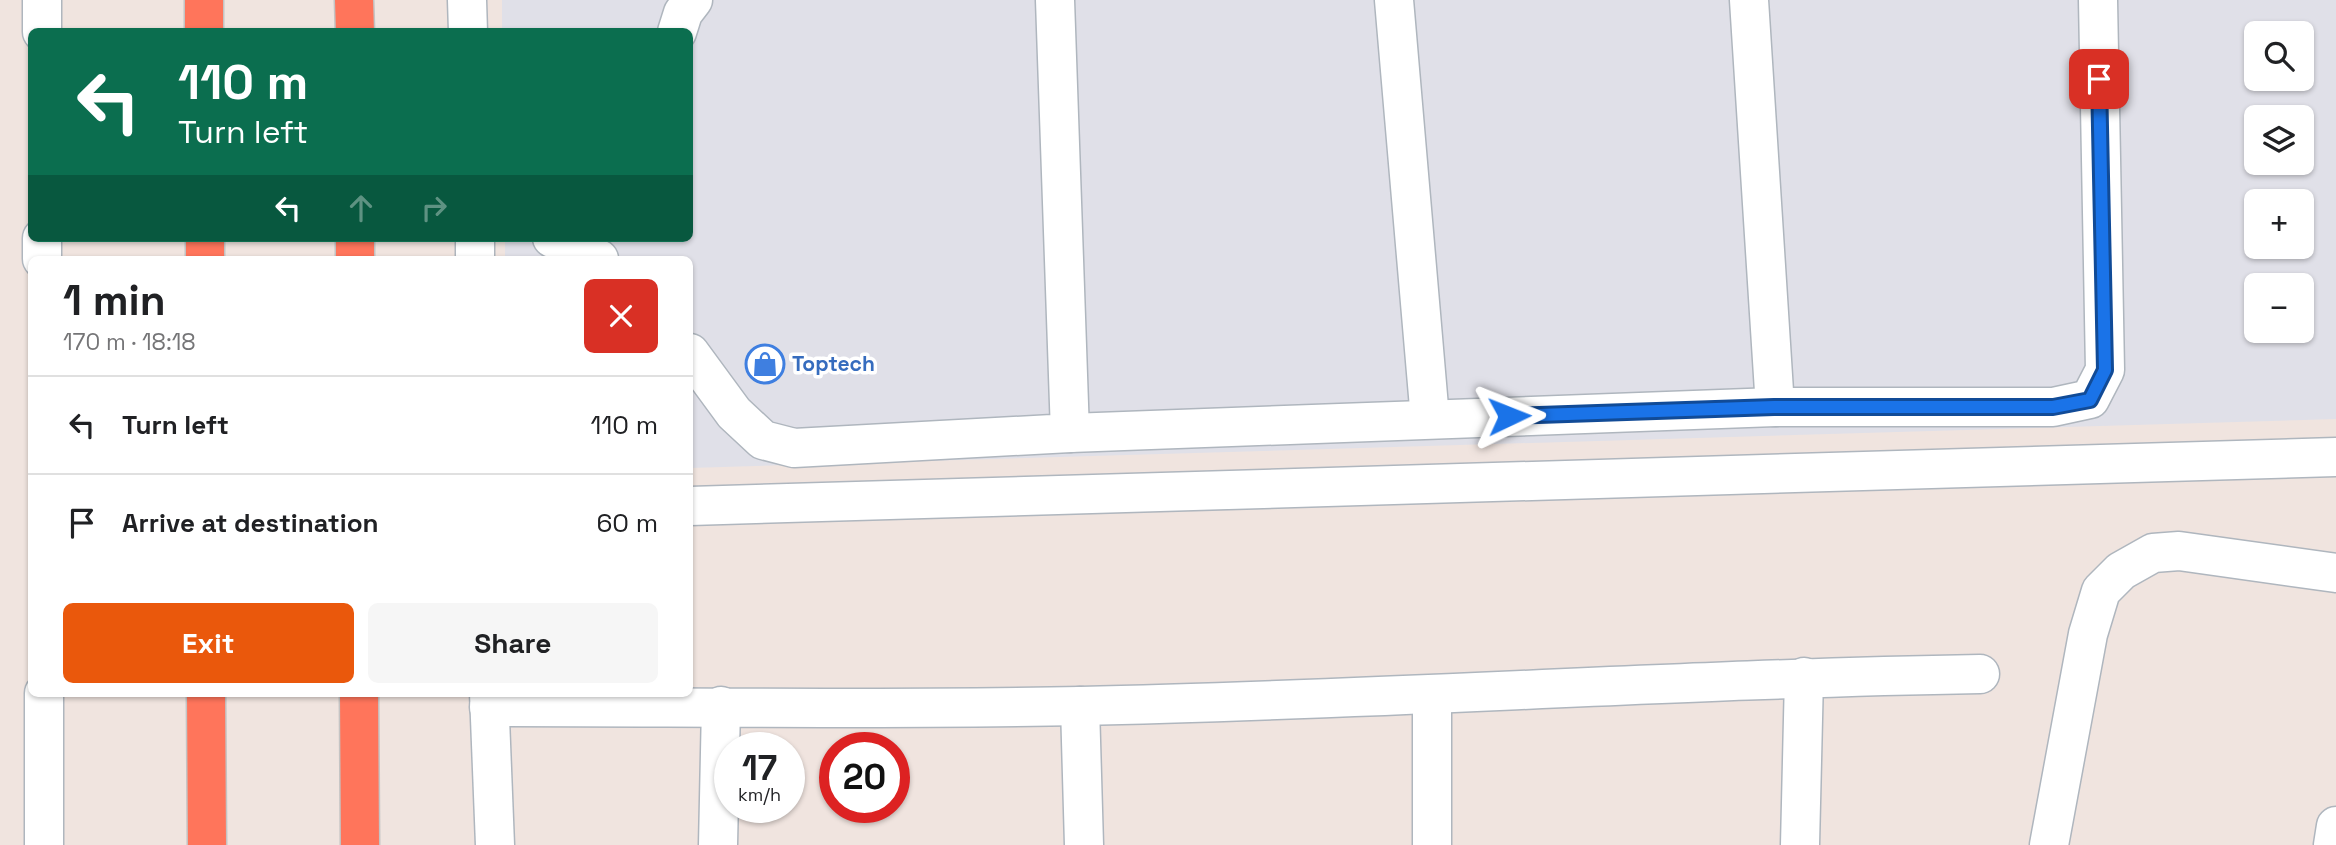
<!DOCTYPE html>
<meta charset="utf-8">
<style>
body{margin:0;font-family:"Space Grotesk",sans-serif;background:#f6f6f6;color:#202124;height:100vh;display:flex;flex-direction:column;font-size:26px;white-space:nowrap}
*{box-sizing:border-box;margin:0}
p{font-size:23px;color:#757577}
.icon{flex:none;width:38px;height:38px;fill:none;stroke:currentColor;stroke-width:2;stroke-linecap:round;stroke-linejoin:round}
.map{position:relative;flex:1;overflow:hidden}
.details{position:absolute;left:28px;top:256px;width:665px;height:441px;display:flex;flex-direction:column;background:#fff;border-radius:10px;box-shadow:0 2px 5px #0004}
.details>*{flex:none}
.banner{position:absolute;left:28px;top:28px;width:665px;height:214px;border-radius:10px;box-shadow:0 2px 5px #0004;background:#0b6e4f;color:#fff;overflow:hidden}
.fabs{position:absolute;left:2244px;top:21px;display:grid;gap:14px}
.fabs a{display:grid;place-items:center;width:70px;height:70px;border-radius:10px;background:#fff;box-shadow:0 2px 5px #0004;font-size:35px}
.speed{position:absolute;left:714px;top:732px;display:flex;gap:14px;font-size:35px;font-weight:700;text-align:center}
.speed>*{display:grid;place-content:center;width:91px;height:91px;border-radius:50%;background:#fff;box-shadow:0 2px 5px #0004;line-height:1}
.speed small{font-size:18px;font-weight:400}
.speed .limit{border:10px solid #d22;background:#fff;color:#111}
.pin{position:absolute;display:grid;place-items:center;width:60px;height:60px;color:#fff;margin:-30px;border-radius:14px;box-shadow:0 4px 10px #0006}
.me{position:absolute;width:77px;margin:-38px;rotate:88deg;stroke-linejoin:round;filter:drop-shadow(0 0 5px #0008)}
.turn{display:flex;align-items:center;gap:24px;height:147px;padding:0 35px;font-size:32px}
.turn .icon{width:91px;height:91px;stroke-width:2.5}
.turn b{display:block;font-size:49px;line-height:60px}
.lanes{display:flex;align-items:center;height:66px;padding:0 35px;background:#0003;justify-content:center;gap:35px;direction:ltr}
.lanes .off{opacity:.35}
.round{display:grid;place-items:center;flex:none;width:74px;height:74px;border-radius:10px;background:#f6f6f6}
.head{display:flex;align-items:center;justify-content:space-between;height:119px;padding:0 35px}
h1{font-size:42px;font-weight:600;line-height:52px}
.cta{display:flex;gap:14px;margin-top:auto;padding:14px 35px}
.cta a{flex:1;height:80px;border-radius:10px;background:#ea580c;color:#fff;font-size:28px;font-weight:600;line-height:80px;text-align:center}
.cta a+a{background:#f6f6f6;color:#202124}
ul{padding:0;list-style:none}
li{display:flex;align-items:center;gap:21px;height:98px;padding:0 35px;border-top:2px solid #e0e0e0}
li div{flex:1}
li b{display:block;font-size:26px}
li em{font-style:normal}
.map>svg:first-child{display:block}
.industrial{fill:#e0e0e8;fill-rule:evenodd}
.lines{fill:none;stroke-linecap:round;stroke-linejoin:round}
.minor-casing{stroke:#afb6be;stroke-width:41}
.highway-casing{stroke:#c4c4c4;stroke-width:41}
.minor{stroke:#fff;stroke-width:38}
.highway{stroke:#ff755b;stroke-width:38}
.route-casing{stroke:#114b97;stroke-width:18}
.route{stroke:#1a73e8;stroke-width:12}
.labels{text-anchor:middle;stroke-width:7;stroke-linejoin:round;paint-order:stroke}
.shop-label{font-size:21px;font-weight:bold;fill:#366cbe;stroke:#fff;text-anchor:start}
</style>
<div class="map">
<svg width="2336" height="845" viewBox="0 0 2336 845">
<rect width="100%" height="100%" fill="#f0e4df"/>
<path class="industrial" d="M 502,0 L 2336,0 L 2336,419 L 690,468 L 690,259 L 505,259 L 505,238 L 690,238 L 690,32 L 502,31 ZM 2256,33 L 2301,33 L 2301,79 L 2256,79 ZM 2256,117 L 2301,117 L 2301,163 L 2256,163 ZM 2256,201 L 2301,201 L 2301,247 L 2256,247 ZM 2256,285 L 2301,285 L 2301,331 L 2256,331 Z"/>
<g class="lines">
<defs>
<g id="minor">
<polyline points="42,0 42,32"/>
<polyline points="467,0 468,32"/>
<polyline points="1394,0 1430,419"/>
<polyline points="1749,0 1775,407"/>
<polyline points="677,32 683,13 693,0"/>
<polyline points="42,238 42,259"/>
<polyline points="475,238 475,259"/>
<polyline points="552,238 599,259"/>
<polyline points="690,353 734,413 763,440 794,448 1070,433 1055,0"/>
<polyline points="1070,433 1775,407 2053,407 2090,399 2105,370 2098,0"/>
<polyline points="690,506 2336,457"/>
<polyline points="44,693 44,845"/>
<polyline points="489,693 495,845"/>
<polyline points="1432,695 1432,845"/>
<polyline points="1080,706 1084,845"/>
<path d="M 489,707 C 687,707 884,710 1081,706 C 1381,700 1680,679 1980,674"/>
<polyline points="718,845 721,706"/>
<polyline points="1800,845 1804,677"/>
<polyline points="2049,845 2088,634 2101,591 2121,571 2153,553 2179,551 2336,573"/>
<polyline points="2333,845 2336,826"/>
</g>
<g id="highway">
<polyline points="204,0 204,32"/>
<polyline points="354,0 355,32"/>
<polyline points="205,238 205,259"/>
<polyline points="355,238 355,259"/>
<polyline points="206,693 207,845"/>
<polyline points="359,693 360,845"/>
</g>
</defs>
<use href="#minor" class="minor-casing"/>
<use href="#highway" class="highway-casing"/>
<use href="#minor" class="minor"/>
<use href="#highway" class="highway"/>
</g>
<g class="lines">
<defs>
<polyline id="route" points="1509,416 1774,407 2053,407 2090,400 2105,370 2099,79"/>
</defs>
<use href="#route" class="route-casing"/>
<use href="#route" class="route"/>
</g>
<defs>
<symbol id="shop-ring" viewBox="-11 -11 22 22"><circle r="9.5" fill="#fff" stroke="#3f7fe0" stroke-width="1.5"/><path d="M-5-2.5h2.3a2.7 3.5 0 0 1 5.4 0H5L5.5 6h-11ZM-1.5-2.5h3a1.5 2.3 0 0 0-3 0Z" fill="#3f7fe0"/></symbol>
</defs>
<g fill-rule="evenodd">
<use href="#shop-ring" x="743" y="342" width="44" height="44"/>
</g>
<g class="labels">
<g class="shop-label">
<text x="792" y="371">Toptech</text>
</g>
</g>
</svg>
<div class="fabs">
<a><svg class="icon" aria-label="search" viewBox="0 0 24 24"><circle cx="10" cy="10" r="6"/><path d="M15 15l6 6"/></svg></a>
<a><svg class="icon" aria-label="layers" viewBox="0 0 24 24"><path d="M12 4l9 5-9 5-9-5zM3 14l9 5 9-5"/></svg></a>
<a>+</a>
<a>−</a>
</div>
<div class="speed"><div>17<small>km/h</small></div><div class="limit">20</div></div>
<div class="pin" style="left:2099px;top:79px;background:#d93025"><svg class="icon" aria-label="arrive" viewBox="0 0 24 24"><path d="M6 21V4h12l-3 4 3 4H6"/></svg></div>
<svg class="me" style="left:1509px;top:416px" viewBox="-20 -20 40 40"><path d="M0-17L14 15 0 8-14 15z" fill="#1a73e8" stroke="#fff" stroke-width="4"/></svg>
<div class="banner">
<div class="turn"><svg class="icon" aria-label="left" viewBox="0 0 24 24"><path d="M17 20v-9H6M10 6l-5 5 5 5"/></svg><div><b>110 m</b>Turn left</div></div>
<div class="lanes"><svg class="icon" aria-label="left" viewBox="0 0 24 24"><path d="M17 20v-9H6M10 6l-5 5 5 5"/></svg><svg class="icon off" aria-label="ahead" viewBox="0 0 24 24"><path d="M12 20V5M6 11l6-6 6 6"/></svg><svg class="icon off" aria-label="right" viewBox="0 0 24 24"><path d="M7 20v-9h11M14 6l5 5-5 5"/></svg></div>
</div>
<section class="details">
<div class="head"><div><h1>1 min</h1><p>170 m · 18:18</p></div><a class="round" style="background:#d93025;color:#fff"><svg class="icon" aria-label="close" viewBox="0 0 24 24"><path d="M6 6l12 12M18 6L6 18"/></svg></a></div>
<ul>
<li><svg class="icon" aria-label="left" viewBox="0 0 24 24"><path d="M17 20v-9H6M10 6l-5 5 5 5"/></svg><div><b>Turn left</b></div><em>110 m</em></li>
<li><svg class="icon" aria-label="arrive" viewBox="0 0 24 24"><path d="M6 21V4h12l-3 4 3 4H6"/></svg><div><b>Arrive at destination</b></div><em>60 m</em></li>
</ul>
<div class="cta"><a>Exit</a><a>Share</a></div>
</section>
</div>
